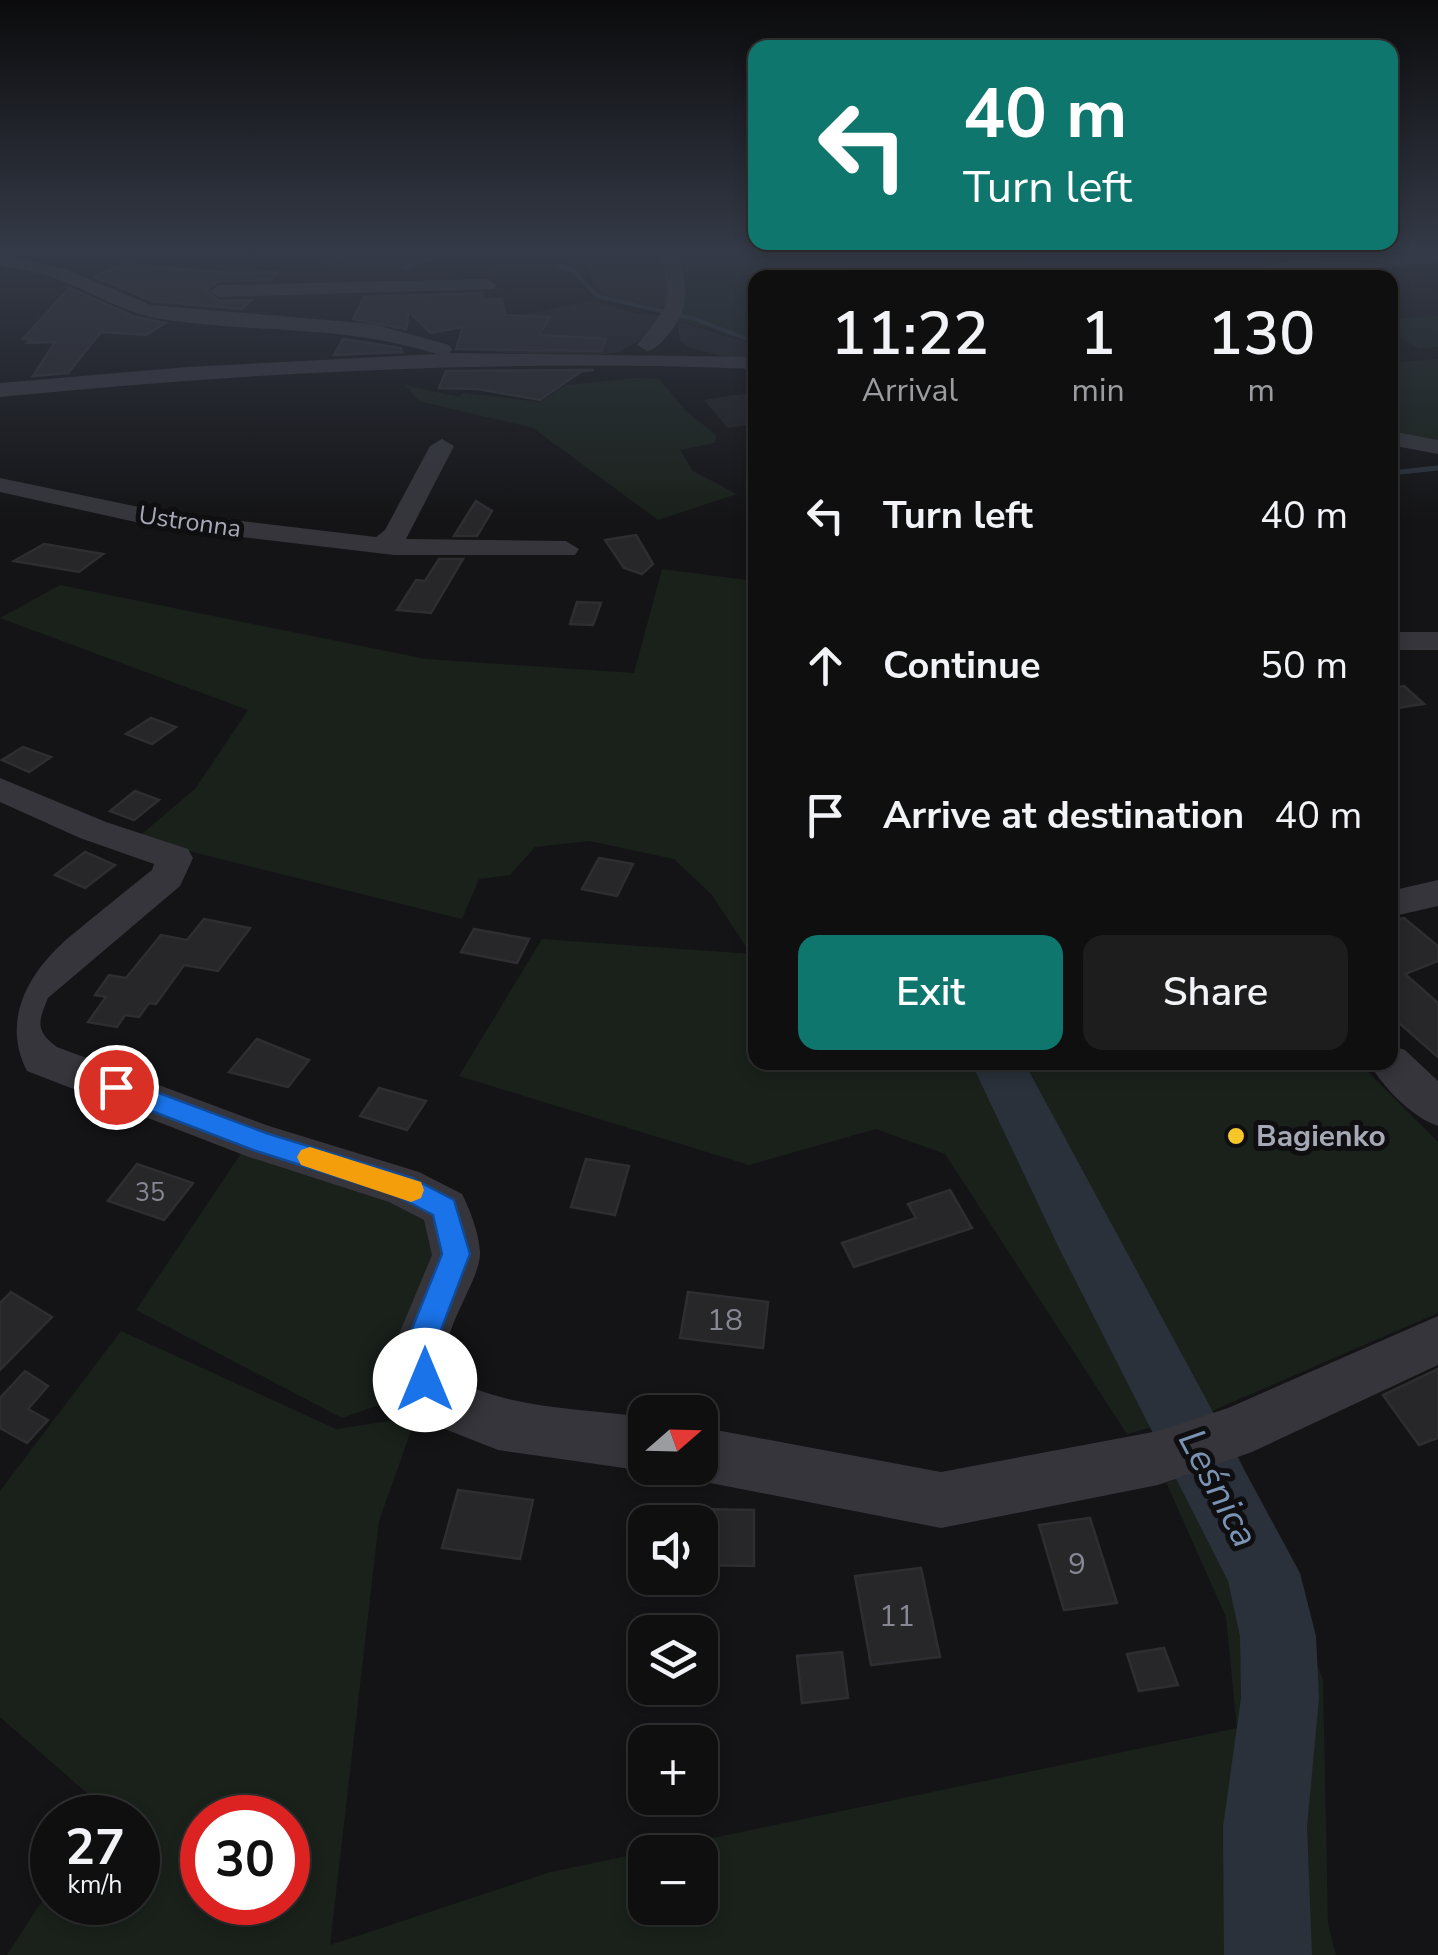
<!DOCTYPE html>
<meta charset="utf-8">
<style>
body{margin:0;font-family:"Nunito Sans",sans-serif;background:#1d1d1e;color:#f1f3f6;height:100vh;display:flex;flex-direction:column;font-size:38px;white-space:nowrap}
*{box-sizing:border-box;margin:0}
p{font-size:32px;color:#9b9c9f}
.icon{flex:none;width:55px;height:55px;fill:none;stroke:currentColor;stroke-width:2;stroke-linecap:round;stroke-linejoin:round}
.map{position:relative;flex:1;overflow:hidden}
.side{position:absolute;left:748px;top:270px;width:650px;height:800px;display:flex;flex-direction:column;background:#0f0f10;border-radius:20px;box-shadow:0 5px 15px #0003,0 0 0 2px #2f2f30}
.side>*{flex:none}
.guide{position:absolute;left:748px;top:40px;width:650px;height:210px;border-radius:20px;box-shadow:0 5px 15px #0003,0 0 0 2px #2f2f30;background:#0f766e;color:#fff;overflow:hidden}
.needle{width:65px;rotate:70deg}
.fabs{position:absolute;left:628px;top:1395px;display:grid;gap:20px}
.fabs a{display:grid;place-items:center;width:90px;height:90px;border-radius:20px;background:#0f0f10;box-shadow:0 5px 15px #0003,0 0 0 2px #2f2f30;font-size:50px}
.speed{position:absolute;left:30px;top:1795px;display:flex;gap:20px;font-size:50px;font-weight:700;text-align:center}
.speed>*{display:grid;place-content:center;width:130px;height:130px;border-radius:50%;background:#0f0f10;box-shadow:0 5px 15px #0003,0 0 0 2px #2f2f30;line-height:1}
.speed small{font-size:25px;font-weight:400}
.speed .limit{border:15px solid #d22;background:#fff;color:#111}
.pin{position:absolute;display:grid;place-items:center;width:85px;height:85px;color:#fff;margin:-42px;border:5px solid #fff;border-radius:50%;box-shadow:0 2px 10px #0007}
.me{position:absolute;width:110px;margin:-55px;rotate:0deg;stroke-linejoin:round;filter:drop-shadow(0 0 8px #0008)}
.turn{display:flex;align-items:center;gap:35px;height:210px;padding:0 50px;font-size:45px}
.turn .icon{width:130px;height:130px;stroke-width:2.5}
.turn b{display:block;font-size:70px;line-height:85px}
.eta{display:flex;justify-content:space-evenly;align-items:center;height:170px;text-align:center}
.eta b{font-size:60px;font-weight:600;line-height:70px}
.primary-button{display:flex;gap:20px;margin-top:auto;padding:20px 50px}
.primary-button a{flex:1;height:115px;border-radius:20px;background:#0f766e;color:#fff;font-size:40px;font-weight:600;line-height:115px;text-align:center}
.primary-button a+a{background:#1d1d1e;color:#f1f3f6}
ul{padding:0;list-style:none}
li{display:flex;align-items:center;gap:30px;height:150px;padding:0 50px}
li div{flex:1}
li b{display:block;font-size:38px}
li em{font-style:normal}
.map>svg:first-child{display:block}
.built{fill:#202023}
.green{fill:#1a211b;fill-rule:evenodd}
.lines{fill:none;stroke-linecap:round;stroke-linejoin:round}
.stream-far1{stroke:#2a313a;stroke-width:4}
.stream{stroke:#2a313a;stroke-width:5}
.river{fill:#2a313a;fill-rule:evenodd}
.building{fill:#27272a;stroke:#2e2e32;stroke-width:2.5}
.minor{fill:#35353b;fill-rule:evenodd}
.route{fill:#1a73e8;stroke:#114b97;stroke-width:2.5}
.slow{fill:#f59e0b}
.poi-dot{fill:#f6c62b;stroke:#0f0f11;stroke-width:4}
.labels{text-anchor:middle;stroke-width:10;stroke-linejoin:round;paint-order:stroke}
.far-street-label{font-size:25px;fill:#a5a9b6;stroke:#0f0f11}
.number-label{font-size:25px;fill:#858892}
.poi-label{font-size:30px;font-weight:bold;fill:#a5a9b6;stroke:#0f0f11;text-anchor:start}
.near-number-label{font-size:30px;fill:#858892}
.near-water-label{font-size:38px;font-style:italic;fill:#7b93b3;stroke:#0f0f11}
</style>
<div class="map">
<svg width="1438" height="1955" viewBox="0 0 1438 1955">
<rect width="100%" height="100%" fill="#141416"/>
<g class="built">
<polygon points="512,248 662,248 672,292 662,309 601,294 583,265 509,259"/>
<polygon points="591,301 639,314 664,316 648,335 620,352 584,357 494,352 501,350 508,337 505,319"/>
<polygon points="677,321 753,344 755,359 722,356 689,347 680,341"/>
<polygon points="755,392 755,424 728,428 704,400"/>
</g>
<g class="green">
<polygon points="235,248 499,248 498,255 420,255 412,271 325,268 307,256"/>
<polygon points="677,248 841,248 857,277 755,278 755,346 713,329 677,321 685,293"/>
<polygon points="504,263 580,266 589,280 512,279 490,269"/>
<polygon points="1438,316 1438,347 1419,349 1390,331 1390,319"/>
<polygon points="1438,359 1438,443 1390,435 1390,400 1400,398 1390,391 1390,363"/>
<polygon points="636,378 659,379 686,411 716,435 715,443 680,450 693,471 737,494 658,520 533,428 419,401 405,385 459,397 463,393 540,402 566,385"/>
<polygon points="662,569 755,581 755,1062 1359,1063 1438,1142 1438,1313 1214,1410 1127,1434 945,1154 876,1129 749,1165 459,1076 542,939 751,954 712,895 674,859 589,841 535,847 510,875 479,879 462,919 137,838 195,789 248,710 0,618 60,585 426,659 634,673"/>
<polygon points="246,1146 420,1206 439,1239 408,1395 342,1418 136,1310"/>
<path d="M 121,1331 L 336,1429 L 416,1417 L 379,1521 L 330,1945 L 551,1872 L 1237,1728 L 1226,1617 L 1162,1473 L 1238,1454 L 1323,1680 L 1328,1924 L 1336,1955 L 7,1955 L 52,1886 L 52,1902 L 138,1902 L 138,1818 L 98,1817 L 104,1808 L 0,1717 L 0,1491 ZM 202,1818 L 288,1818 L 288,1902 L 202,1902 ZM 645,1852 L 700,1852 L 700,1908 L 645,1908 Z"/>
</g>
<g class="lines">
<g class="stream-far1">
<polyline points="342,256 371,248"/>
<polyline points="559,266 573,270 597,296 695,319 755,342"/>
<polyline points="407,267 466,248"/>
</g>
<polyline class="stream" points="1390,473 1438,468"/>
<polygon class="river" points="971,1062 1024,1062 1300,1573 1316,1636 1319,1698 1307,1827 1312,1955 1224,1955 1223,1827 1241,1698 1240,1636 1228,1581 1058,1246"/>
</g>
<g class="building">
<polygon points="123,264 233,273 277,272 270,280 219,281 206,290 219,301 251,300 242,309 152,301 94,277"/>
<polygon points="69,288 133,316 165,323 146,335 101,332 68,373 33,376 55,342 27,343 31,339 23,339"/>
<polygon points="482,293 482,300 502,299 505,315 550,317 539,335 606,339 601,351 456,349 463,327 431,333 409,312 406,329 353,319 364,297"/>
<polygon points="343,339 401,348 402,352 334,355"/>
<polygon points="594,370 582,371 540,400 478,389 439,388 446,371"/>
<polygon points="476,501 492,511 477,536 454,536"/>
<polygon points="636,535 653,564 642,574 624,568 605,540"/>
<polygon points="44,544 103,554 79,572 14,561"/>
<polygon points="439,559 463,559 431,613 397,610 416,580 425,581"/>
<polygon points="577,602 601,603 593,625 570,624"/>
<polygon points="1404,686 1424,704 1390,709 1390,688"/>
<polygon points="151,718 176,727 152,744 126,734"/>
<polygon points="23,747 51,757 29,772 2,760"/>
<polygon points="135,791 159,800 134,820 110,811"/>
<polygon points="85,852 115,865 85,888 55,875"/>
<polygon points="599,858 633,864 617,896 582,889"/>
<polygon points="1404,918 1438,946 1438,961 1405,974 1438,1003 1438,1057 1390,1015 1390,920"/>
<polygon points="204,919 250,928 218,971 184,965 156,1004 149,1003 139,1017 125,1015 117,1027 88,1022 106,997 95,995 109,975 126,978 161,935 187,940"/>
<polygon points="474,929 529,939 517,963 461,952"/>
<polygon points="257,1039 309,1060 288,1087 229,1072"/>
<polygon points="379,1088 426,1101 407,1130 360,1116"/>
<polygon points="586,1159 629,1166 615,1215 571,1207"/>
<polygon points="137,1164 193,1183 164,1220 108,1201"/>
<polygon points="950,1190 972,1228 854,1267 842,1243 916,1218 908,1204"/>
<polygon points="11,1292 52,1317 0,1370 0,1303"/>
<polygon points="688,1292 768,1302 763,1348 680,1338"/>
<polygon points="1438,1369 1438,1438 1419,1445 1383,1395"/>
<polygon points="25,1371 48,1386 28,1409 48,1420 27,1443 0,1428 0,1398"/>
<polygon points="458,1490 533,1500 520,1559 442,1548"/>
<polygon points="700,1509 754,1510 754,1566 700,1565"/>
<polygon points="1090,1518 1117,1603 1064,1610 1039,1525"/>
<polygon points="921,1568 940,1657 871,1665 855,1576"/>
<polygon points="1164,1648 1178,1685 1139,1691 1127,1654"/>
<polygon points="842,1652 848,1698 802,1703 797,1656"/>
</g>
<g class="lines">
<g class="minor">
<path d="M 659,248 L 677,248 C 685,279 693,304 671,331 C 664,340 658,348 647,351 L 637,345 C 671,303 673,303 659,248 Z"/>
<polygon points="1438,253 1438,263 1226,278 1289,260"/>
<path d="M 0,255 L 65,269 L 151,305 L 373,324 L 449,345 L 452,349 L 449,353 L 755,357 L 755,369 C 502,359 252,372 0,397 L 0,383 L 188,367 L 437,354 C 341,324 257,334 161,319 C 124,313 94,293 60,280 C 41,272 20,270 0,265 Z"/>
<polygon points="487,279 496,285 494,289 219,297 210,291 219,285"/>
<polygon points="1390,431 1438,440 1438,454 1390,445"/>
<polygon points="442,439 454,446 406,539 566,541 579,549 575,555 394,555 158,527 0,492 0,478 158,511 376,537 385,530 430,446"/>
<rect x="1390" y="632" width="48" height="18"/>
<path d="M 0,778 L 106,822 L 188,849 L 193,858 L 180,886 L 48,998 C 38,1022 35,1031 57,1047 L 269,1126 L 419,1172 L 462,1194 C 470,1210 479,1233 480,1252 C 482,1286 414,1361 464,1384 C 517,1409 587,1409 645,1417 L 645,1468 L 654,1468 L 645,1471 L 498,1450 L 422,1420 L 406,1398 L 392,1351 L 432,1255 L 424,1220 L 389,1202 L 246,1156 L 27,1071 C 0,1019 30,969 73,934 C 99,913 125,891 152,870 L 154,864 L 80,838 L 0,802 Z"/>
<polygon points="1438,880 1438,906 1390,917 1390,891"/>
<path d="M 1390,1045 L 1405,1050 L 1438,1081 L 1438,1126 C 1412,1117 1382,1087 1369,1062 L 1390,1062 Z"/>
<polygon points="1438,1316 1438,1365 1252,1452 1158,1485 941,1528 700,1481 681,1473 678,1468 700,1468 700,1427 941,1472 1158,1431 1228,1408"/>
</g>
</g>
<linearGradient id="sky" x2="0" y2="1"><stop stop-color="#0b0b0c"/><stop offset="0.48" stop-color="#343a47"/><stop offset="1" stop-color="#343a47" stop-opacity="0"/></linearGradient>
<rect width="1438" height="522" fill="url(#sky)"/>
<polygon class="route" points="116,1077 266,1133 412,1178 454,1200 470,1254 433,1351 440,1380 436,1390 425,1394 415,1390 403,1351 442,1254 433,1215 395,1195 253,1150 107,1094 103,1087 107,1080"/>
<polygon class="slow" points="310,1147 421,1182 424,1190 421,1198 411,1202 301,1165 297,1157 301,1150"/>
<circle class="poi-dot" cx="1236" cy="1136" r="10"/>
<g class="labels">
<g class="far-street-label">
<text transform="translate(190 521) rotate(8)" y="9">Ustronna</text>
</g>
<g class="number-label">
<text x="150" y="1201">35</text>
</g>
<g class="poi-label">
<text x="1256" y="1146">Bagienko</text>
</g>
<g class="near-number-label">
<text x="725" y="1330">18</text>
<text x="1077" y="1574">9</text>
<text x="897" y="1626">11</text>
</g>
<g class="near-water-label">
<text transform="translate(1219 1488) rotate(62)" y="13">Leśnica</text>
</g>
</g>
</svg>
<div class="fabs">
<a><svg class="needle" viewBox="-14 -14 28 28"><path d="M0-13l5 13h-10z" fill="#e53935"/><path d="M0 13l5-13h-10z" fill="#9b9c9f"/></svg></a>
<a><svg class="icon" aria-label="sound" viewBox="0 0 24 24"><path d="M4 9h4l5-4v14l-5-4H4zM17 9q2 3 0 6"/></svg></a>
<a><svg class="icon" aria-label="layers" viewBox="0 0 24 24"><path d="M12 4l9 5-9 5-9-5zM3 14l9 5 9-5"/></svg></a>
<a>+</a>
<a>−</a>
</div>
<div class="speed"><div>27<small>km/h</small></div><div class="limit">30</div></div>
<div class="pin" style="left:116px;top:1087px;background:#d93025"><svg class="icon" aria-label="arrive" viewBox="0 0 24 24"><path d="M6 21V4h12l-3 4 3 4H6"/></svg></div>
<svg class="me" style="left:425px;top:1380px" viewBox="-20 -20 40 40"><circle r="19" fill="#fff"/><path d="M0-13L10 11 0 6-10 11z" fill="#1a73e8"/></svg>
<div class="guide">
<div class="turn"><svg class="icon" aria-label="left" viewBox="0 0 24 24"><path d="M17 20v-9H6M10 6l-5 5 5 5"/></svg><div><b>40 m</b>Turn left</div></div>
</div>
<section class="side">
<div class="eta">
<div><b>11:22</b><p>Arrival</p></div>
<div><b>1</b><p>min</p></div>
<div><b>130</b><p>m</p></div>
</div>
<ul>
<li><svg class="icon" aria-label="left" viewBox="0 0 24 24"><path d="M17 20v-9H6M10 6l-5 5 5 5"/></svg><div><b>Turn left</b></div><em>40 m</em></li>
<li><svg class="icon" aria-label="ahead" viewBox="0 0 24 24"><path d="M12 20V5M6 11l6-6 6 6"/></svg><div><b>Continue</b></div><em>50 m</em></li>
<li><svg class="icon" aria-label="arrive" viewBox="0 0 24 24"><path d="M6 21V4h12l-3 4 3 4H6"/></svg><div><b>Arrive at destination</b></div><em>40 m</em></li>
</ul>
<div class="primary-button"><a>Exit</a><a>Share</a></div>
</section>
</div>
